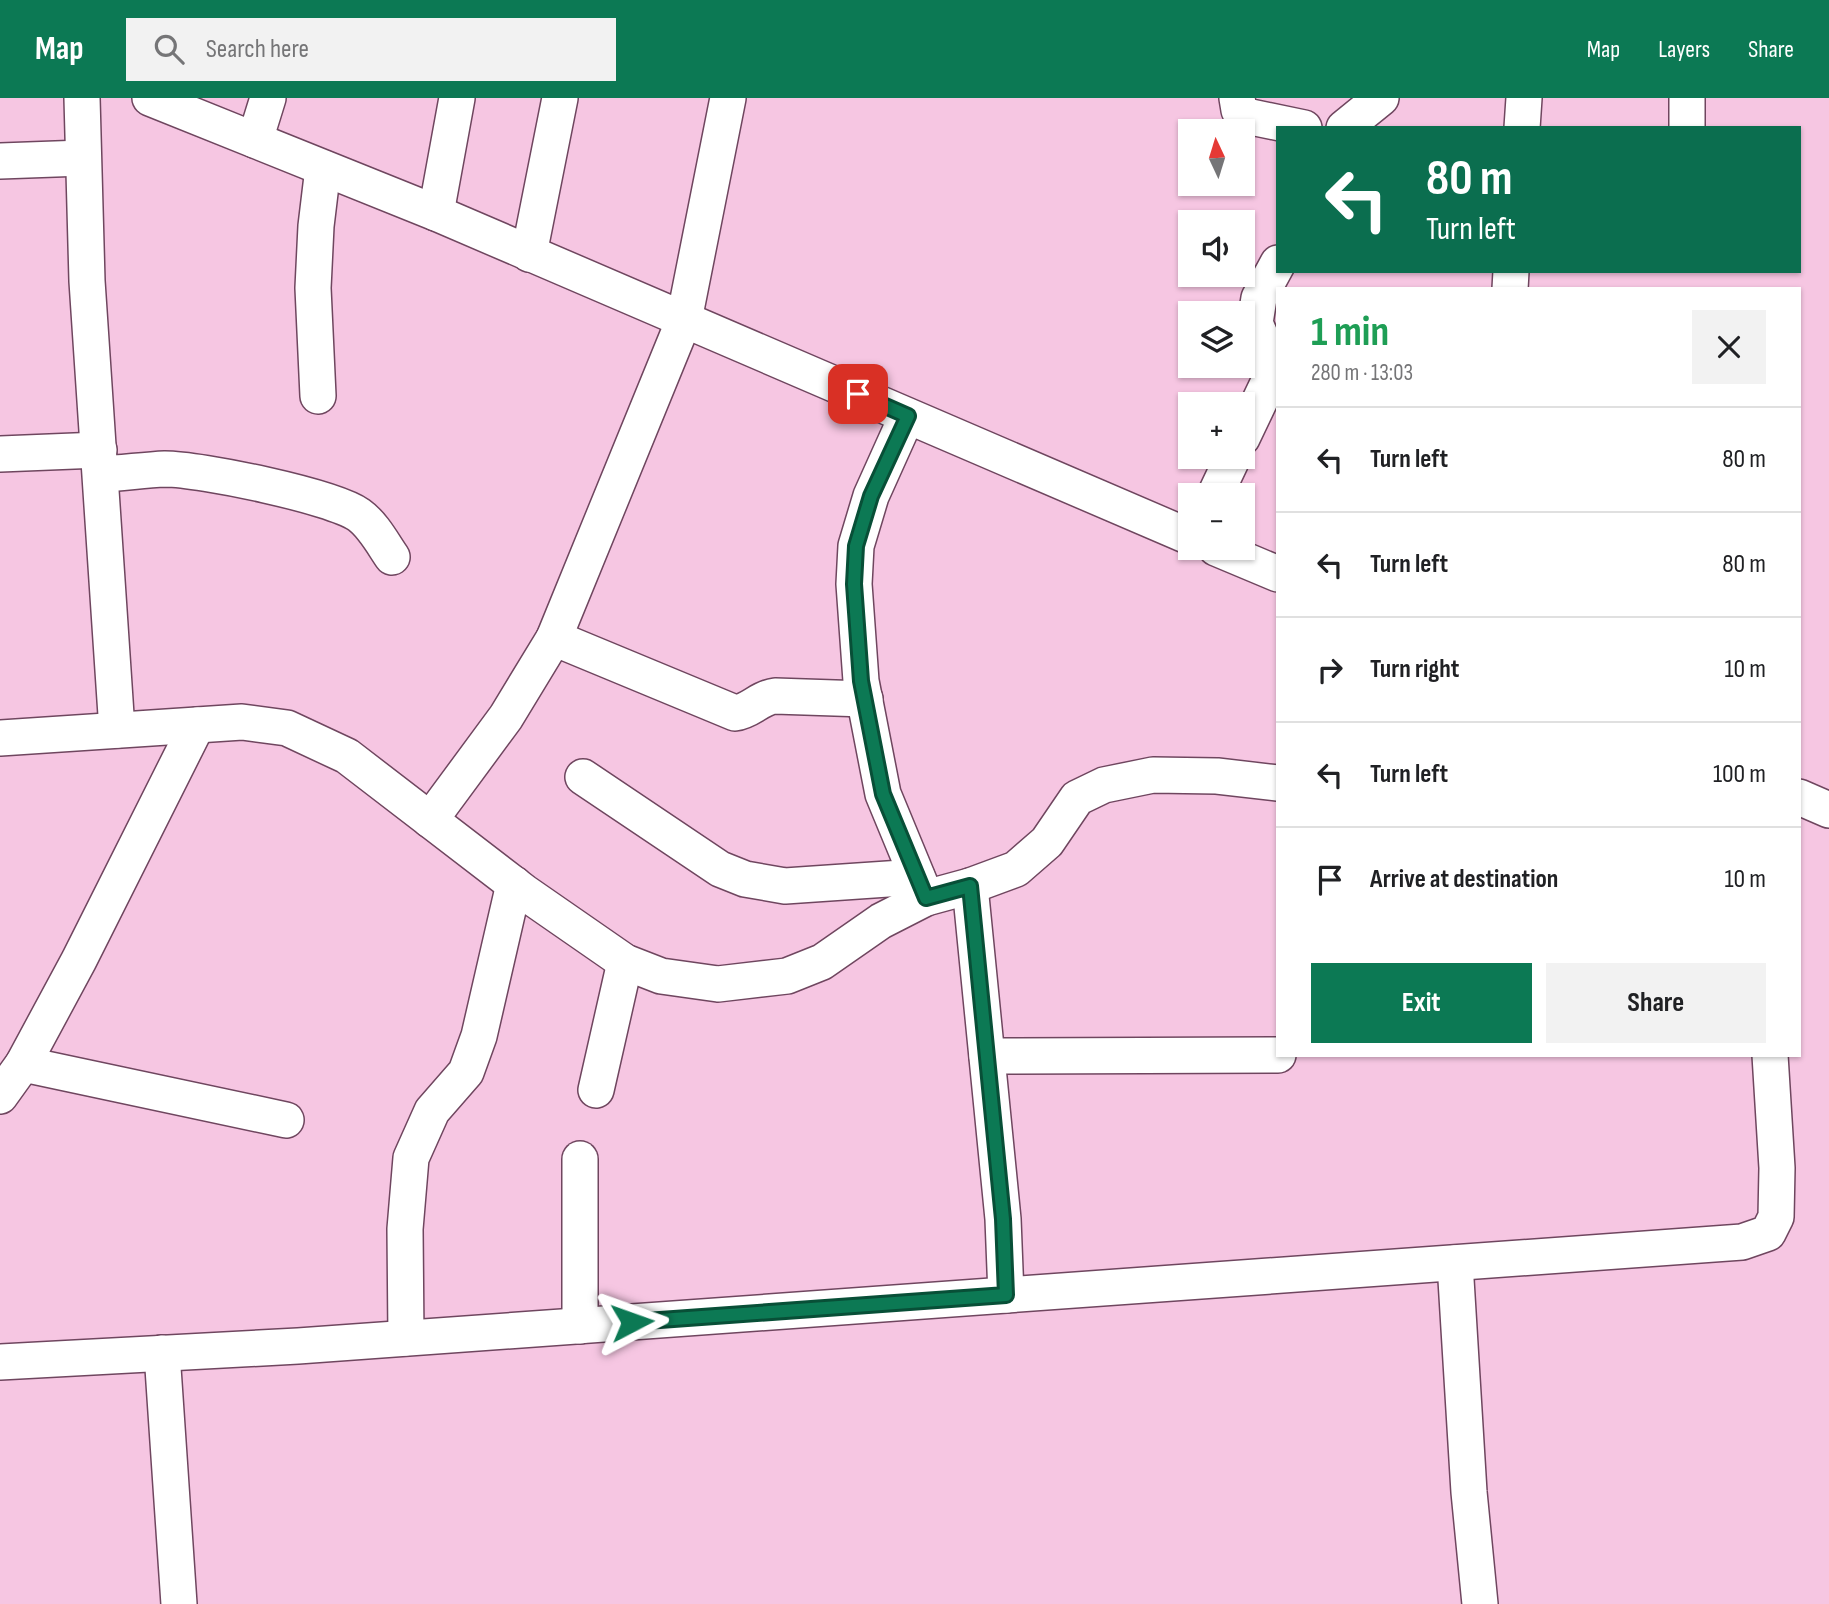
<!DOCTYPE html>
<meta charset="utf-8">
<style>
body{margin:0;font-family:"Sofia Sans Condensed",sans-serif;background:#f2f2f2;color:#202124;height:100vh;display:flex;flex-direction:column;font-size:26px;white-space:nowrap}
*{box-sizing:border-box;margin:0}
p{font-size:23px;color:#757577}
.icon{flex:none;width:38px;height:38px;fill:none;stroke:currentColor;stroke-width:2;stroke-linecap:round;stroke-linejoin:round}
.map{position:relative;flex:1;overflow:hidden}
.panel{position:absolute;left:1276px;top:189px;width:525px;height:770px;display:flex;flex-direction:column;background:#fff;border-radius:0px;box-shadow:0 2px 5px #0004}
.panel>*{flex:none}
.top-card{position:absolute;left:1276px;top:28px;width:525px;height:147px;border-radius:0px;box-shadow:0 2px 5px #0004;background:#0b6e4f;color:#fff;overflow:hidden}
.needle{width:46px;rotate:356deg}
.controls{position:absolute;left:1178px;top:21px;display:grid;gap:14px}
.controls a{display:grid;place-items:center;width:77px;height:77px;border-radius:0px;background:#fff;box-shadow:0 2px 5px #0004;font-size:35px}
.pin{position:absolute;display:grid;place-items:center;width:60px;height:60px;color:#fff;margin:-30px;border-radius:14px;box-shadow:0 4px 10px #0006}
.me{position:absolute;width:77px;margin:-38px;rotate:86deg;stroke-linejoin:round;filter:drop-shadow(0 0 5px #0008)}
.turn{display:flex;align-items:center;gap:24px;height:147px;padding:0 35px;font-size:32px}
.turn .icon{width:91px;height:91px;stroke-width:2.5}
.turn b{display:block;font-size:49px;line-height:60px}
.round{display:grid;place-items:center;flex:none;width:74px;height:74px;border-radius:0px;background:#f2f2f2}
.overview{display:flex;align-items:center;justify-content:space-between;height:119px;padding:0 35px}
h1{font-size:42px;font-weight:700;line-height:52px;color:#1e9e55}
.cta{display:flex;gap:14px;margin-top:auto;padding:14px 35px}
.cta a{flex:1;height:80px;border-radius:0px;background:#0c7954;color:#fff;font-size:28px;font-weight:700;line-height:80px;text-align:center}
.cta a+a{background:#f2f2f2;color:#202124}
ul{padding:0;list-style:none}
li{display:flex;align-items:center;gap:21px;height:105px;padding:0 35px;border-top:2px solid #e0e0e0}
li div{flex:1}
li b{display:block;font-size:26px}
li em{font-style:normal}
header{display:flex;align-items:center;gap:42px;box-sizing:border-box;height:98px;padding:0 35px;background:#0c7954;color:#fff}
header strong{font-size:33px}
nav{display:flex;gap:38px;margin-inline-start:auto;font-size:24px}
.search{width:490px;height:63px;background:#f2f2f2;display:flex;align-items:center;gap:18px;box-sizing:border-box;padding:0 24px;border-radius:0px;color:#757577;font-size:26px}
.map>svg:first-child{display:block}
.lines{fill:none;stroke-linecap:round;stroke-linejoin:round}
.minor-casing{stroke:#6f465f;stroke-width:38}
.minor{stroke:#fff;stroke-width:35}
.route-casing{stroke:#084f37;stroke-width:18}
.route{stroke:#0c7954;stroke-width:12}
</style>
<header>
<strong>Map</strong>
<div class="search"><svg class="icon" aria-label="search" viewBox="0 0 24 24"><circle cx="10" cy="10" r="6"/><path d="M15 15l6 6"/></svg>Search here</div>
<nav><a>Map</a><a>Layers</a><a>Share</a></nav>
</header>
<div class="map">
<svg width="1829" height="1506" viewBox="0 0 1829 1506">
<rect width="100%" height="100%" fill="#f6c6e2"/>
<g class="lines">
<defs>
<g id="minor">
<polyline points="82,0 87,183 117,632"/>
<polyline points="150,0 436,115 1190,439"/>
<polyline points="1237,0 1239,12 1246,18 1304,30"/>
<polyline points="1687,0 1687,30"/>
<polyline points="1344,30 1381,0"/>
<polyline points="1522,30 1524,0"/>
<polyline points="255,42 268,0"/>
<polyline points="0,63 83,60"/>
<polyline points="436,115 457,0"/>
<polyline points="529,156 560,0"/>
<polyline points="1510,191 1511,173"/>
<polyline points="318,298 313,190 316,128 323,70"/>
<polyline points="907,318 871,398 856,448 854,486 861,583 883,696 926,800"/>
<polyline points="1242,340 1272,277 1269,258 1255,225 1259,200 1278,165"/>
<polyline points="0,356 99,352"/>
<path d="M 101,376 C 122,375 144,372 165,371 C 200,371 332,398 359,417 C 373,427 383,446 392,459"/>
<polyline points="1215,397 1233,359"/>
<polyline points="1216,450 1278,476"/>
<path d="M 554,540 L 735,615 C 751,613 759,600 775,598 L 865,601"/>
<polyline points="0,640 242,624 287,630 347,658 524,794 625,864 661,878 718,886 787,878 822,864 881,823 926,800 970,788 1016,771 1047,744 1077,700 1104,687 1153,677 1217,678 1278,685"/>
<polyline points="583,679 720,771 745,781 785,788 917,779"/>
<polyline points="1799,699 1829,712"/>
<polyline points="430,722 506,619 554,540 684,222 728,0"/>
<polyline points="970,788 1003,1121 1006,1197"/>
<polyline points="987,958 1278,957"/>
<polyline points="23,966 286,1022"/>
<polyline points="596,992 625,864"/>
<polyline points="0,998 23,966 79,862 197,627"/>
<polyline points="1455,1165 1469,1394 1480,1506"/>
<polyline points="580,1228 580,1061"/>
<polyline points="406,1240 405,1131 411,1060 432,1013 466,974 479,938 514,786"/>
<polyline points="162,1255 179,1506"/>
<polyline points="0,1264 298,1248 1742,1144 1768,1135 1776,1119 1777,1070 1770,957"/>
</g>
</defs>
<use href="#minor" class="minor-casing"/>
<use href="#minor" class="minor"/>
</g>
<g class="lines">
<defs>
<polyline id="route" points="632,1224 1006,1197 1003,1121 970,788 926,800 883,696 861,583 854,486 856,448 871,398 908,318 858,296"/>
</defs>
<use href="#route" class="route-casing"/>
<use href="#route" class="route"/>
</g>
</svg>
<div class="controls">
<a><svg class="needle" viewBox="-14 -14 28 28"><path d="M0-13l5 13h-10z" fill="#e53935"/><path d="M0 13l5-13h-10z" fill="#757577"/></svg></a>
<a><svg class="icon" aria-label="sound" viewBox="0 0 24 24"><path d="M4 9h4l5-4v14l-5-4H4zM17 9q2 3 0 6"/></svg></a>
<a><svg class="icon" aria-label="layers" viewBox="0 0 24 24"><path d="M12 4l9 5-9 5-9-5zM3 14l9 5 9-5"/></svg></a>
<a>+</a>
<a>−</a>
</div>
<div class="pin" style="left:858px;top:296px;background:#d93025"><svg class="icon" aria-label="arrive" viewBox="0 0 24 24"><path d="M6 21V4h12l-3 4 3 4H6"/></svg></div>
<svg class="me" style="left:632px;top:1224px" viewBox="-20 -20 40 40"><path d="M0-17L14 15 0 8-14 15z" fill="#0c7954" stroke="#fff" stroke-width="4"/></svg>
<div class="top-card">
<div class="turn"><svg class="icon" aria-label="left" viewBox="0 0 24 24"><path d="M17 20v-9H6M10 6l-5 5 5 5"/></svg><div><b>80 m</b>Turn left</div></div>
</div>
<section class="panel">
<div class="overview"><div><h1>1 min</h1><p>280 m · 13:03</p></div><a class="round"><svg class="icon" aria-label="close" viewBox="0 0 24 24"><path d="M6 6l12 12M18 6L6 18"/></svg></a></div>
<ul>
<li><svg class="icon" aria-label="left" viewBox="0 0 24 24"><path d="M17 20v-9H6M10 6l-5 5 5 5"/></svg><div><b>Turn left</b></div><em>80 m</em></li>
<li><svg class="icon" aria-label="left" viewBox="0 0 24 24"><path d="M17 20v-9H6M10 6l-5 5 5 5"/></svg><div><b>Turn left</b></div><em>80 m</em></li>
<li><svg class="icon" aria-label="right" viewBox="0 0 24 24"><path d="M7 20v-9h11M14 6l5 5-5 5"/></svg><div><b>Turn right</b></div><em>10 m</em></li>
<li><svg class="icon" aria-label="left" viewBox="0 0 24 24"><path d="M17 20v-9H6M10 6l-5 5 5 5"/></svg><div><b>Turn left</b></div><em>100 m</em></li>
<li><svg class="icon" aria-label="arrive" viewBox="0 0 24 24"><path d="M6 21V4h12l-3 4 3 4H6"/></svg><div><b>Arrive at destination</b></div><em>10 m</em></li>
</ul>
<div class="cta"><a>Exit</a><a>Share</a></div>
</section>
</div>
